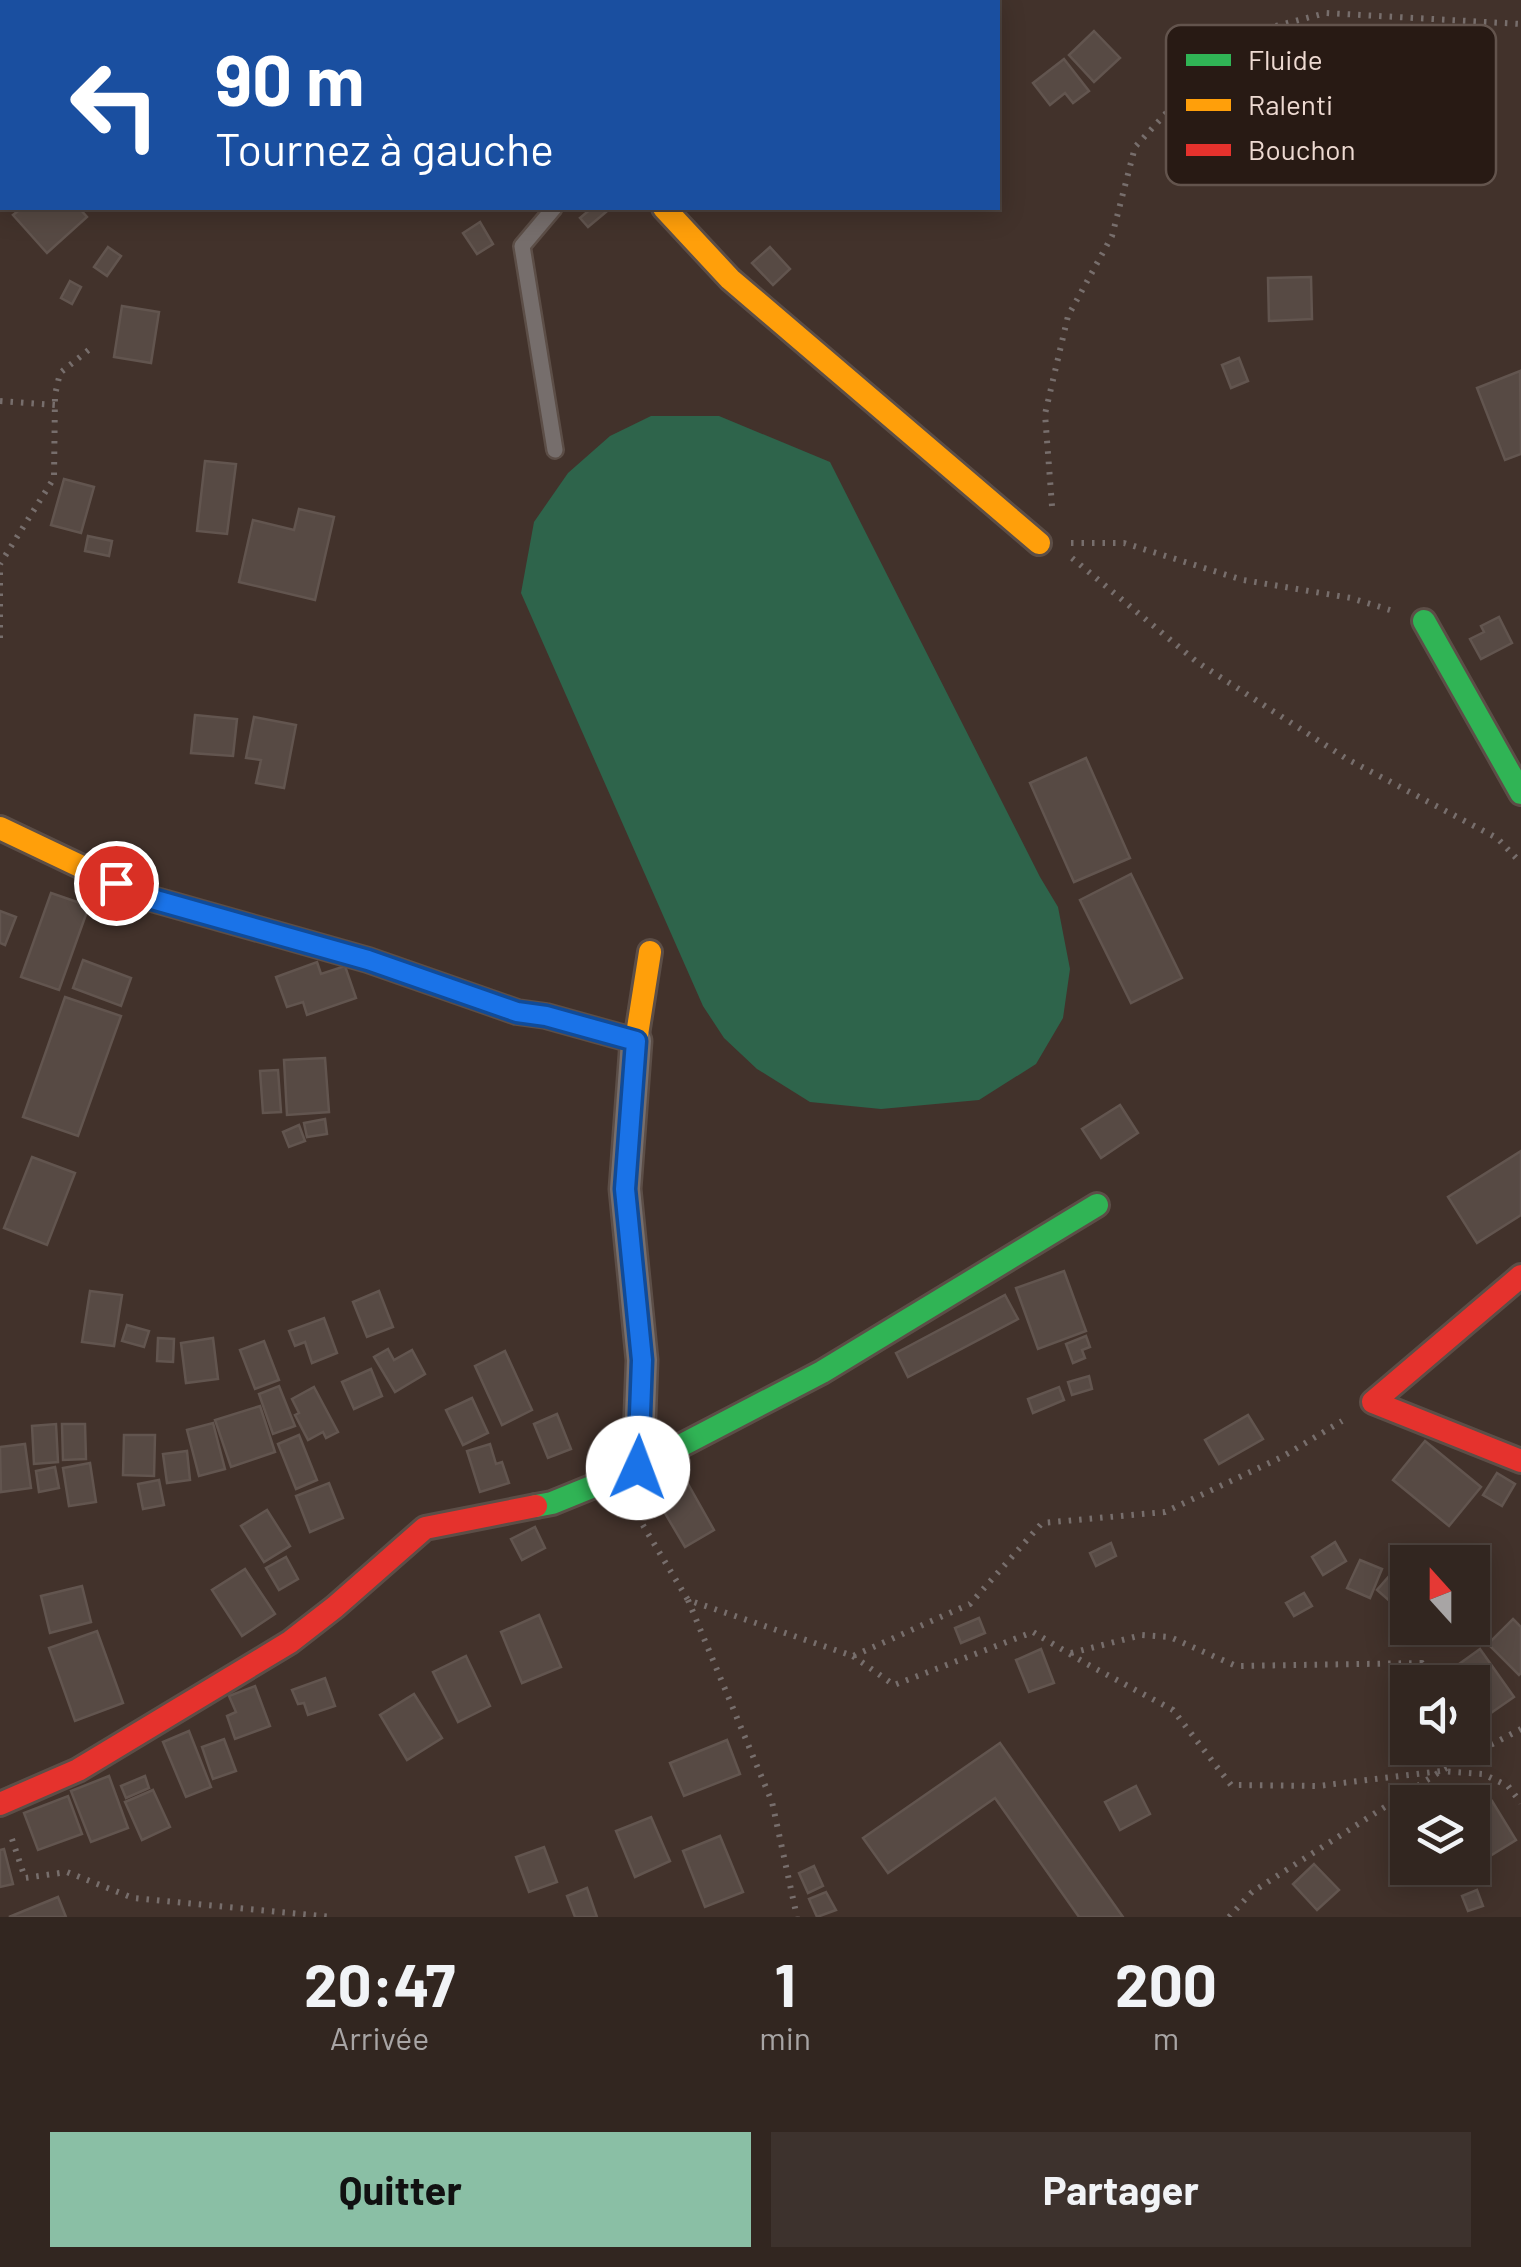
<!DOCTYPE html>
<html lang="fr">
<meta charset="utf-8">
<style>
body{margin:0;font-family:Barlow,sans-serif;background:#3d322d;color:#f1f3f6;height:100vh;display:flex;flex-direction:column;font-size:38px;white-space:nowrap}
*{box-sizing:border-box;margin:0}
p{font-size:32px;color:#a8a5a5}
.icon{flex:none;width:55px;height:55px;fill:none;stroke:currentColor;stroke-width:2;stroke-linecap:round;stroke-linejoin:round}
.map{position:relative;height:1917px;overflow:hidden}
.details{display:flex;flex-direction:column;background:#322620;flex:1}
.details>*{flex:none}
.hud{position:absolute;left:0px;top:0px;width:1000px;height:210px;box-shadow:0 5px 25px #0003,0 0 0 2px #4d433e;background:#1a4fa0;color:#fff;overflow:hidden}
.needle{width:65px;rotate:339deg}
.buttons{position:absolute;left:1390px;top:1545px;display:grid;gap:20px}
.buttons a{display:grid;place-items:center;width:100px;height:100px;border-radius:0px;background:#322620;box-shadow:0 5px 25px #0003,0 0 0 2px #4d433e;font-size:50px}
.pin{position:absolute;display:grid;place-items:center;width:85px;height:85px;color:#fff;margin:-42px;border:5px solid #fff;border-radius:50%;box-shadow:0 2px 10px #0007}
.me{position:absolute;width:110px;margin:-55px;rotate:2deg;stroke-linejoin:round;filter:drop-shadow(0 0 8px #0008)}
.turn{display:flex;align-items:center;gap:35px;height:210px;padding:0 50px;font-size:45px}
.turn .icon{width:130px;height:130px;stroke-width:2.5}
.turn b{display:block;font-size:70px;line-height:85px}
.eta{display:flex;justify-content:space-evenly;align-items:center;height:170px;text-align:center}
.eta b{font-size:60px;font-weight:700;line-height:70px}
.primary-button{display:flex;gap:20px;margin-top:auto;padding:20px 50px}
.primary-button a{flex:1;height:115px;border-radius:0px;background:#8abfa5;color:#111;font-size:40px;font-weight:700;line-height:115px;text-align:center}
.primary-button a+a{background:#3d322d;color:#f1f3f6}
.map>svg:first-child{display:block}
.green{fill:#2e644b}
.building{fill:#574a44;stroke:#62554f;stroke-width:2.5}
.lines{fill:none;stroke-linecap:round;stroke-linejoin:round}
.lane-casing{stroke:#5c4e47;stroke-width:20}
.street-casing{stroke:#5c4e47;stroke-width:35}
.fast-casing{stroke:#5c4e47;stroke-width:28}
.slow-casing{stroke:#5c4e47;stroke-width:28}
.jam-casing{stroke:#5c4e47;stroke-width:28}
.path{stroke:#776e6c;stroke-width:6;stroke-dasharray:2.5 8;stroke-linecap:butt}
.lane{stroke:#766e6c;stroke-width:15}
.street{stroke:#766e6c;stroke-width:30}
.fast{stroke:#30b455;stroke-width:22}
.slow{stroke:#ff9f0a;stroke-width:22}
.jam{stroke:#e5322d;stroke-width:22}
.route-casing{stroke:#114b97;stroke-width:25}
.route{stroke:#1a73e8;stroke-width:18}
.key{fill:#281a14;stroke:#63544d;stroke-width:2.5}
.key-label{font-size:28px;fill:#eedad2}
</style>
<div class="map">
<svg width="1521" height="1917" viewBox="0 0 1521 1917">
<rect width="100%" height="100%" fill="#42322b"/>
<polygon class="green" points="651,416 719,416 830,462 1040,877 1058,907 1070,969 1063,1018 1036,1064 979,1100 881,1109 810,1102 757,1069 724,1038 703,1006 521,593 534,522 568,473 610,436"/>
<g class="building">
<polygon points="1094,31 1120,58 1094,82 1069,55"/>
<polygon points="1064,59 1089,91 1073,103 1065,93 1050,105 1033,83"/>
<polygon points="22,208 79,208 87,217 47,253 13,215"/>
<polygon points="592,208 603,208 606,212 588,227 580,218"/>
<polygon points="480,222 493,244 477,254 463,233"/>
<polygon points="108,247 121,256 107,276 94,267"/>
<polygon points="770,247 790,269 773,285 752,263"/>
<polygon points="1311,277 1312,319 1269,321 1268,278"/>
<polygon points="70,281 81,287 72,304 61,298"/>
<polygon points="122,306 159,312 151,363 114,357"/>
<polygon points="1239,358 1248,381 1231,388 1222,365"/>
<polygon points="1520,371 1521,454 1505,460 1477,388"/>
<polygon points="205,461 236,464 227,534 197,531"/>
<polygon points="64,479 94,487 81,533 51,525"/>
<polygon points="299,509 334,517 315,600 239,582 253,520 294,530"/>
<polygon points="88,536 112,541 109,556 85,551"/>
<polygon points="1499,617 1512,643 1481,659 1470,639 1484,632 1481,626"/>
<polygon points="195,715 237,719 233,756 191,753"/>
<polygon points="254,717 296,725 284,788 256,783 261,760 246,758"/>
<polygon points="1086,758 1130,858 1074,882 1030,783"/>
<polygon points="1131,874 1182,978 1131,1003 1080,900"/>
<polygon points="51,893 89,906 59,990 21,977"/>
<polygon points="0,911 16,917 5,945 0,943"/>
<polygon points="83,960 131,978 121,1006 73,988"/>
<polygon points="317,962 321,974 345,966 356,998 307,1015 303,1002 287,1007 276,977"/>
<polygon points="65,997 121,1016 78,1136 23,1117"/>
<polygon points="325,1058 329,1112 287,1115 284,1060"/>
<polygon points="278,1070 281,1112 263,1113 260,1071"/>
<polygon points="1120,1105 1138,1133 1101,1158 1082,1129"/>
<polygon points="325,1119 327,1134 307,1137 304,1123"/>
<polygon points="299,1125 305,1141 289,1147 283,1132"/>
<polygon points="1521,1151 1521,1215 1477,1243 1448,1197"/>
<polygon points="32,1157 75,1173 47,1245 4,1228"/>
<polygon points="1064,1271 1086,1331 1038,1349 1016,1288"/>
<polygon points="90,1291 122,1295 114,1346 82,1342"/>
<polygon points="379,1291 393,1327 367,1337 353,1302"/>
<polygon points="1005,1295 1018,1319 908,1377 896,1353"/>
<polygon points="324,1318 337,1353 312,1363 305,1342 295,1346 289,1331"/>
<polygon points="127,1325 149,1331 144,1347 122,1341"/>
<polygon points="1086,1336 1090,1347 1082,1350 1085,1358 1073,1363 1066,1344"/>
<polygon points="158,1338 174,1339 173,1362 157,1361"/>
<polygon points="213,1338 218,1379 186,1383 181,1343"/>
<polygon points="264,1341 279,1380 255,1389 240,1350"/>
<polygon points="388,1349 394,1360 412,1350 425,1374 395,1392 374,1357"/>
<polygon points="505,1351 532,1410 502,1425 475,1366"/>
<polygon points="371,1369 382,1396 354,1409 342,1382"/>
<polygon points="1089,1376 1092,1389 1072,1395 1068,1382"/>
<polygon points="279,1386 295,1426 273,1434 259,1394"/>
<polygon points="314,1387 338,1432 326,1438 323,1432 308,1440 295,1415 299,1413 292,1399"/>
<polygon points="1059,1387 1064,1400 1033,1413 1028,1399"/>
<polygon points="472,1398 488,1433 463,1445 446,1410"/>
<polygon points="260,1406 275,1452 231,1467 215,1420"/>
<polygon points="557,1414 571,1449 548,1458 534,1424"/>
<polygon points="1248,1415 1263,1439 1219,1464 1205,1440"/>
<polygon points="213,1423 225,1469 199,1476 187,1430"/>
<polygon points="56,1424 58,1462 34,1464 32,1426"/>
<polygon points="62,1424 85,1424 86,1459 63,1460"/>
<polygon points="124,1435 155,1435 154,1476 123,1475"/>
<polygon points="299,1435 317,1480 296,1489 278,1444"/>
<polygon points="1425,1441 1481,1487 1449,1526 1393,1480"/>
<polygon points="25,1444 31,1488 1,1492 0,1447"/>
<polygon points="490,1444 496,1464 502,1462 509,1483 480,1492 467,1451"/>
<polygon points="187,1451 190,1480 167,1483 163,1454"/>
<polygon points="90,1463 96,1502 69,1506 63,1468"/>
<polygon points="55,1467 59,1488 39,1492 36,1471"/>
<polygon points="1497,1473 1515,1484 1502,1506 1483,1495"/>
<polygon points="683,1475 714,1530 685,1547 653,1493"/>
<polygon points="159,1480 164,1505 143,1509 138,1484"/>
<polygon points="329,1483 343,1518 310,1532 296,1496"/>
<polygon points="267,1510 290,1546 264,1562 241,1526"/>
<polygon points="535,1527 545,1548 522,1560 511,1539"/>
<polygon points="1335,1542 1346,1561 1323,1575 1312,1557"/>
<polygon points="1111,1543 1116,1556 1096,1566 1090,1553"/>
<polygon points="1412,1550 1427,1562 1408,1562 1408,1617 1377,1590"/>
<polygon points="286,1557 298,1579 279,1590 266,1568"/>
<polygon points="1360,1560 1382,1569 1370,1598 1347,1588"/>
<polygon points="245,1569 275,1614 242,1636 212,1590"/>
<polygon points="82,1586 91,1622 50,1633 41,1596"/>
<polygon points="1304,1593 1312,1606 1294,1616 1286,1603"/>
<polygon points="539,1615 561,1667 522,1683 501,1632"/>
<polygon points="979,1618 985,1633 961,1643 955,1628"/>
<polygon points="1513,1619 1521,1627 1521,1673 1519,1675 1488,1644"/>
<polygon points="97,1631 123,1703 75,1721 49,1648"/>
<polygon points="1041,1649 1054,1683 1029,1692 1016,1660"/>
<polygon points="1480,1649 1514,1697 1475,1724 1472,1720 1472,1682 1446,1682 1441,1677"/>
<polygon points="466,1656 490,1706 458,1722 433,1672"/>
<polygon points="325,1678 335,1706 308,1715 304,1703 298,1704 292,1690"/>
<polygon points="255,1686 270,1726 235,1739 227,1716 236,1712 229,1696"/>
<polygon points="414,1694 442,1738 407,1760 380,1715"/>
<polygon points="189,1731 211,1787 186,1797 163,1742"/>
<polygon points="224,1739 236,1771 213,1779 202,1747"/>
<polygon points="727,1740 740,1774 684,1796 670,1763"/>
<polygon points="1000,1743 1123,1917 1079,1917 995,1798 888,1873 863,1838"/>
<polygon points="109,1776 128,1828 91,1842 71,1791"/>
<polygon points="145,1776 149,1788 126,1798 121,1786"/>
<polygon points="1136,1786 1150,1814 1120,1830 1105,1802"/>
<polygon points="153,1790 170,1827 142,1840 125,1802"/>
<polygon points="68,1796 82,1834 38,1850 24,1813"/>
<polygon points="1492,1801 1516,1840 1472,1867 1472,1813"/>
<polygon points="651,1817 670,1861 635,1877 616,1831"/>
<polygon points="720,1836 743,1892 705,1907 683,1851"/>
<polygon points="544,1847 557,1882 529,1892 516,1857"/>
<polygon points="4,1849 13,1884 0,1887 0,1850"/>
<polygon points="1314,1864 1339,1890 1317,1910 1293,1884"/>
<polygon points="814,1866 823,1886 808,1893 799,1873"/>
<polygon points="587,1888 597,1917 575,1917 567,1896"/>
<polygon points="1477,1890 1483,1906 1468,1911 1462,1896"/>
<polygon points="826,1892 836,1910 817,1917 809,1899"/>
<polygon points="58,1897 66,1917 9,1917"/>
</g>
<g class="lines">
<defs>
<polyline id="lane" points="554,208 522,246 555,450"/>
<g id="street">
<polyline points="452,0 455,2"/>
<polyline points="522,0 523,2"/>
<polyline points="636,1041 625,1189 642,1360 638,1468"/>
</g>
<g id="fast">
<polyline points="1424,621 1521,793"/>
<polyline points="536,1506 552,1503 638,1468 822,1372 1097,1205"/>
</g>
<g id="slow">
<polyline points="664,208 730,279 1039,543"/>
<polyline points="0,828 145,897 368,960 517,1012 546,1016 636,1041 650,952"/>
</g>
<g id="jam">
<polyline points="1521,1276 1373,1402 1521,1461"/>
<polyline points="0,1804 78,1770 290,1642 335,1607 425,1528 536,1506"/>
</g>
</defs>
<use href="#lane" class="lane-casing"/>
<use href="#street" class="street-casing"/>
<use href="#fast" class="fast-casing"/>
<use href="#slow" class="slow-casing"/>
<use href="#jam" class="jam-casing"/>
<g class="path">
<polyline points="0,401 55,405"/>
<polyline points="1052,506 1045,414 1068,316 1112,236 1135,147 1237,36 1326,13 1521,24"/>
<polyline points="1071,543 1124,543 1243,580 1351,598 1390,610"/>
<polyline points="1072,558 1197,662 1347,759 1497,838 1521,863"/>
<polyline points="0,638 0,564 54,478 55,395 60,373 91,348"/>
<polyline points="632,1507 688,1600 853,1656 970,1604 1042,1523 1165,1512 1282,1457 1342,1421"/>
<polyline points="688,1600 772,1802 797,1917"/>
<polyline points="1071,1653 1142,1635 1170,1637 1236,1666 1422,1663 1434,1682"/>
<polyline points="853,1656 894,1685 1033,1632 1085,1663 1173,1710 1231,1785 1318,1786 1441,1771 1483,1774 1508,1786 1521,1803"/>
<polyline points="12,1839 25,1878 67,1872 133,1898 333,1917"/>
<polyline points="1229,1917 1252,1892 1441,1771 1521,1729"/>
</g>
<use href="#lane" class="lane"/>
<use href="#street" class="street"/>
<use href="#fast" class="fast"/>
<use href="#slow" class="slow"/>
<use href="#jam" class="jam"/>
</g>
<g class="lines">
<defs>
<polyline id="route" points="116,883 145,897 368,960 517,1012 546,1016 636,1041 625,1189 642,1360 638,1468"/>
</defs>
<use href="#route" class="route-casing"/>
<use href="#route" class="route"/>
</g>
<rect x="1166" y="25" width="330" height="160" rx="15" class="key"/>
<rect x="1186" y="54" width="45" height="12" fill="#30b455"/>
<rect x="1186" y="99" width="45" height="12" fill="#ff9f0a"/>
<rect x="1186" y="144" width="45" height="12" fill="#e5322d"/>
<g class="key-label">
<text x="1248" y="70">Fluide</text>
<text x="1248" y="115">Ralenti</text>
<text x="1248" y="160">Bouchon</text>
</g>
</svg>
<div class="buttons">
<a><svg class="needle" viewBox="-14 -14 28 28"><path d="M0-13l5 13h-10z" fill="#e53935"/><path d="M0 13l5-13h-10z" fill="#a8a5a5"/></svg></a>
<a><svg class="icon" aria-label="sound" viewBox="0 0 24 24"><path d="M4 9h4l5-4v14l-5-4H4zM17 9q2 3 0 6"/></svg></a>
<a><svg class="icon" aria-label="layers" viewBox="0 0 24 24"><path d="M12 4l9 5-9 5-9-5zM3 14l9 5 9-5"/></svg></a>
</div>
<div class="pin" style="left:116px;top:883px;background:#d93025"><svg class="icon" aria-label="arrive" viewBox="0 0 24 24"><path d="M6 21V4h12l-3 4 3 4H6"/></svg></div>
<svg class="me" style="left:638px;top:1468px" viewBox="-20 -20 40 40"><circle r="19" fill="#fff"/><path d="M0-13L10 11 0 6-10 11z" fill="#1a73e8"/></svg>
<div class="hud">
<div class="turn"><svg class="icon" aria-label="left" viewBox="0 0 24 24"><path d="M17 20v-9H6M10 6l-5 5 5 5"/></svg><div><b>90 m</b>Tournez à gauche</div></div>
</div>
</div>
<section class="details">
<div class="eta">
<div><b>20:47</b><p>Arrivée</p></div>
<div><b>1</b><p>min</p></div>
<div><b>200</b><p>m</p></div>
</div>
<div class="primary-button"><a>Quitter</a><a>Partager</a></div>
</section>
